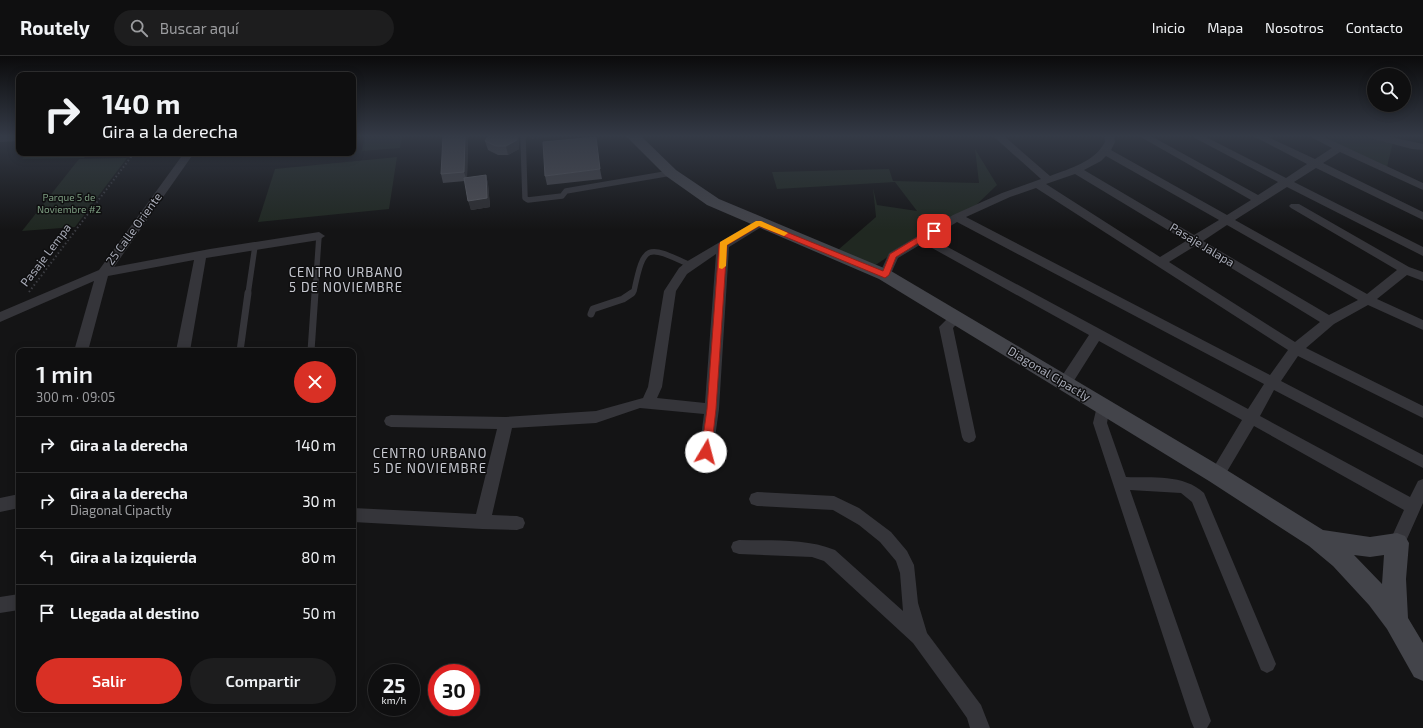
<!DOCTYPE html>
<html lang="es">
<meta charset="utf-8">
<style>
body{margin:0;font-family:"Exo 2",sans-serif;background:#1d1d1e;color:#f1f3f6;height:100vh;display:flex;flex-direction:column;font-size:15px;white-space:nowrap}
*{box-sizing:border-box;margin:0}
p{font-size:13px;color:#9b9c9f}
.icon{flex:none;width:22px;height:22px;fill:none;stroke:currentColor;stroke-width:2;stroke-linecap:round;stroke-linejoin:round}
.map{position:relative;flex:1;overflow:hidden}
.drawer{position:absolute;left:16px;top:292px;width:340px;height:364px;display:flex;flex-direction:column;background:#0f0f10;border-radius:8px;box-shadow:0 2px 10px #0003,0 0 0 1px #2f2f30}
.drawer>*{flex:none}
.top-card{position:absolute;left:16px;top:16px;width:340px;height:84px;border-radius:8px;box-shadow:0 2px 10px #0003,0 0 0 1px #2f2f30;background:#0f0f10;color:#f1f3f6;overflow:hidden}
.tools{position:absolute;left:1367px;top:12px;display:grid;gap:8px}
.tools a{display:grid;place-items:center;width:44px;height:44px;border-radius:50%;background:#0f0f10;box-shadow:0 2px 10px #0003,0 0 0 1px #2f2f30;font-size:20px}
.speed{position:absolute;left:368px;top:608px;display:flex;gap:8px;font-size:20px;font-weight:700;text-align:center}
.speed>*{display:grid;place-content:center;width:52px;height:52px;border-radius:50%;background:#0f0f10;box-shadow:0 2px 10px #0003,0 0 0 1px #2f2f30;line-height:1}
.speed small{font-size:10px;font-weight:400}
.speed .limit{border:6px solid #d22;background:#fff;color:#111}
.pin{position:absolute;display:grid;place-items:center;width:34px;height:34px;color:#fff;margin:-17px;border-radius:8px;box-shadow:0 2px 6px #0006}
.me{position:absolute;width:44px;margin:-22px;rotate:8deg;stroke-linejoin:round;filter:drop-shadow(0 0 3px #0008)}
.turn{display:flex;align-items:center;gap:14px;height:84px;padding:0 20px;font-size:18px}
.turn .icon{width:52px;height:52px;stroke-width:2.5}
.turn b{display:block;font-size:28px;line-height:34px}
.round{display:grid;place-items:center;flex:none;width:42px;height:42px;border-radius:21px;background:#1d1d1e}
.head{display:flex;align-items:center;justify-content:space-between;height:68px;padding:0 20px}
h1{font-size:24px;font-weight:600;line-height:30px}
.action{display:flex;gap:8px;margin-top:auto;padding:8px 20px}
.action a{flex:1;height:46px;border-radius:24px;background:#d93025;color:#fff;font-size:16px;font-weight:600;line-height:46px;text-align:center}
.action a+a{background:#1d1d1e;color:#f1f3f6}
ul{padding:0;list-style:none}
li{display:flex;align-items:center;gap:12px;height:56px;padding:0 20px;border-top:1px solid #2f2f30}
li div{flex:1}
li b{display:block;font-size:15px}
li em{font-style:normal}
header{display:flex;align-items:center;gap:24px;box-sizing:border-box;height:56px;padding:0 20px;background:#0f0f10;border-bottom:1px solid #2f2f30}
header strong{font-size:19px}
nav{display:flex;gap:22px;margin-inline-start:auto;font-size:14px}
.search{width:280px;height:36px;background:#1d1d1e;display:flex;align-items:center;gap:10px;box-sizing:border-box;padding:0 14px;border-radius:22px;color:#9b9c9f;font-size:15px}
.map>svg:first-child{display:block}
.green{fill:#202821}
.lines{fill:none;stroke-linecap:round;stroke-linejoin:round}
.path{stroke:#3b3c41;stroke-width:2;stroke-dasharray:1.5 2.5;stroke-linecap:butt}
.lane-far1{stroke:#35353a;stroke-width:5.5}
.lane{stroke:#35353a;stroke-width:7}
.street{fill:#35353a;fill-rule:evenodd}
.secondary{fill:#43444a;fill-rule:evenodd}
.wall{fill:#45454a}
.shaded-wall{fill:#2d2d30}
.building{fill:#505056;stroke:#5d5e64}
.route{fill:#d93025;stroke:#8d1f18}
.slow{fill:#f59e0b}
.labels{text-anchor:middle;stroke-width:3;stroke-linejoin:round;paint-order:stroke}
.far-park-label{font-size:10px;fill:#7e9f83;stroke:#0f0f10}
.street-label{font-size:12px;fill:#a6a9b5;stroke:#0f0f10}
.neighbourhood-label{font-size:13px;letter-spacing:1px;fill:#c7c9d1;stroke:#0f0f10}
</style>
<header>
<strong>Routely</strong>
<div class="search"><svg class="icon" aria-label="search" viewBox="0 0 24 24"><circle cx="10" cy="10" r="6"/><path d="M15 15l6 6"/></svg>Buscar aquí</div>
<nav><a>Inicio</a><a>Mapa</a><a>Nosotros</a><a>Contacto</a></nav>
</header>
<div class="map">
<svg width="1423" height="672" viewBox="0 0 1423 672">
<rect width="100%" height="100%" fill="#141415"/>
<g class="green">
<polygon points="365,80 402,80 400,92 362,95"/>
<polygon points="1327,80 1373,80 1393,86 1387,111 1329,84"/>
<polygon points="975,93 997,129 973,152 931,172 874,210 838,194 876,161 873,132 877,149 917,155 895,126 777,133 772,116 889,113 893,125 979,127"/>
<polygon points="28,97 88,97 84,102 22,103"/>
<polygon points="397,101 389,153 258,166 275,113"/>
<polygon points="127,102 75,171 22,175 79,103"/>
</g>
<g class="lines">
<g class="path">
<polyline points="532,82 551,80"/>
<polyline points="29,236 134,97"/>
</g>
<g class="lane-far1">
<polyline points="523,80 525,142 528,144 562,140 566,135 671,117"/>
<polyline points="248,238 255,190"/>
<polyline points="315,238 319,180"/>
<path d="M 630,238 L 634,235 C 644,187 647,189 690,209"/>
</g>
<g class="lane">
<polyline points="591,258 593,253 623,243 632,237"/>
<polyline points="240,295 248,237"/>
<polyline points="311,295 315,237"/>
</g>
<g class="street">
<polygon points="0,80 19,80 19,85 0,86"/>
<path d="M 993,80 L 1004,80 L 1050,120 C 1071,112 1094,106 1105,86 L 1104,80 L 1114,80 L 1115,86 L 1111,94 L 1227,159 L 1251,144 L 1139,80 L 1151,80 L 1258,139 L 1278,126 L 1191,80 L 1204,80 L 1286,122 L 1307,108 L 1253,80 L 1266,80 L 1315,103 L 1332,92 L 1309,80 L 1322,80 L 1423,127 L 1423,134 L 1340,96 L 1323,107 L 1423,156 L 1423,164 L 1316,112 L 1294,126 L 1423,191 L 1423,200 L 1287,131 L 1235,164 L 1367,238 L 1397,214 L 1291,152 L 1289,150 L 1291,148 L 1299,148 L 1409,211 L 1423,216 L 1423,225 L 1407,219 L 1377,243 L 1423,264 L 1423,274 L 1368,249 L 1334,268 L 1306,292 L 1423,350 L 1423,362 L 1298,300 L 1281,325 L 1423,399 L 1423,412 L 1274,334 L 1260,360 L 1410,441 L 1418,425 L 1423,423 L 1423,447 L 1403,492 L 1397,494 L 1391,492 L 1389,487 L 1404,454 L 1254,370 L 1222,424 L 1217,425 L 1212,424 L 1209,419 L 1242,364 L 1099,285 L 1070,331 L 1065,332 L 1060,331 L 1058,327 L 1060,323 L 1089,279 L 923,187 L 898,202 L 889,222 L 881,222 L 879,219 L 889,197 L 953,159 L 1002,137 L 1041,123 ZM 1106,100 L 1219,164 L 1194,179 L 1084,114 L 1101,105 ZM 1075,118 L 1186,185 L 1160,201 L 1046,128 ZM 1036,132 L 1288,294 L 1270,319 L 966,161 L 1010,141 ZM 957,166 L 1264,328 L 1248,353 L 931,182 ZM 1227,169 L 1358,244 L 1329,259 L 1203,185 ZM 1195,190 L 1320,266 L 1295,286 L 1169,206 Z"/>
<polygon points="1369,80 1386,80 1423,88 1423,94 1412,93 1370,82"/>
<polygon points="184,97 194,97 114,211 210,193 319,176 325,180 319,184 206,202 190,295 176,295 194,204 108,220 88,295 74,295 94,225 0,266 0,256 99,214"/>
<path d="M 759,163 L 765,167 L 763,170 L 729,191 L 719,353 L 713,396 L 711,400 L 706,402 L 701,400 L 699,396 L 704,358 L 640,352 L 596,367 L 512,372 L 492,459 L 517,460 L 523,462 L 525,467 L 523,472 L 517,474 L 482,473 L 353,466 L 353,452 L 476,458 L 497,373 L 391,371 L 386,369 L 384,365 L 386,361 L 391,359 L 506,361 L 596,355 L 643,342 L 648,331 L 664,235 L 679,212 L 686,206 ZM 716,198 L 705,347 L 657,342 L 662,331 L 676,235 L 687,218 Z"/>
<polygon points="956,257 961,259 962,262 953,272 976,381 974,385 969,387 964,385 962,381 939,271 951,259"/>
<path d="M 1103,344 L 1108,346 L 1110,350 L 1107,367 L 1126,421 C 1152,422 1184,418 1204,437 L 1276,608 L 1273,614 L 1267,617 L 1261,614 L 1192,446 L 1181,437 L 1130,434 L 1211,665 L 1207,672 L 1194,672 L 1191,665 L 1093,367 L 1098,346 Z"/>
<path d="M 757,436 L 834,440 L 859,452 L 891,476 L 907,495 L 914,509 L 918,547 L 927,577 L 981,649 L 990,672 L 970,672 L 967,662 L 953,642 L 913,587 L 824,505 L 812,501 L 739,498 L 733,496 L 731,491 L 733,486 L 739,484 C 771,485 805,482 835,494 L 903,555 L 900,517 L 896,505 L 880,486 L 859,469 L 833,454 L 757,450 L 751,448 L 749,443 L 751,438 Z"/>
<polygon points="19,438 19,452 0,456 0,442"/>
<polygon points="19,538 19,554 0,557 0,541"/>
</g>
<path class="secondary" d="M 626,80 L 641,80 L 676,114 L 719,143 L 891,215 L 1225,413 L 1323,474 L 1370,481 L 1397,477 L 1405,480 L 1409,487 L 1406,523 L 1408,562 L 1423,587 L 1423,625 L 1414,621 L 1387,573 L 1369,549 L 1333,510 L 1309,490 L 1209,425 L 879,223 L 707,149 L 666,120 ZM 1354,499 L 1370,501 L 1384,499 L 1382,528 Z"/>
</g>
<g class="wall">
<polygon points="468,80 467,122 486,119 488,128 490,151 471,154 465,125 443,127 441,118"/>
<polygon points="488,80 518,80 519,86 519,93 508,99 498,99 488,94 485,85"/>
<polygon points="600,113 602,123 547,129 545,120"/>
</g>
<g class="shaded-wall">
<polygon points="465,80 468,80 467,125 464,116"/>
<polygon points="517,80 518,80 519,86 519,93 508,99 506,90"/>
<polygon points="486,119 488,128 490,151 471,154 468,145"/>
</g>
<g class="building">
<polygon points="443,80 465,80 464,116 441,118"/>
<polygon points="488,80 517,80 517,84 506,90 496,90 485,85"/>
<polygon points="596,81 600,113 545,120 543,86"/>
<polygon points="486,119 487,142 468,145 464,122"/>
</g>
<linearGradient id="sky" x2="0" y2="1"><stop stop-color="#0b0b0c"/><stop offset="0.46" stop-color="#343a46"/><stop offset="1" stop-color="#343a46" stop-opacity="0"/></linearGradient>
<rect width="1423" height="174" fill="url(#sky)"/>
<polygon class="route" points="759,165 883,215 890,198 931,173 938,175 896,201 889,219 885,222 759,170 727,189 716,353 711,396 706,400 701,396 707,353 719,188"/>
<polygon class="slow" points="756,165 761,165 788,177 784,180 759,170 727,189 726,210 722,213 719,212 720,186"/>
<g class="labels">
<g class="far-park-label">
<text x="69" y="145">Parque 5 de<tspan x="69" dy="12">Noviembre #2</tspan></text>
</g>
<g class="street-label">
<text transform="translate(134 173) rotate(-54)" y="4">25 Calle Oriente</text>
<text transform="translate(1202 189) rotate(31)" y="4">Pasaje Jalapa</text>
<text transform="translate(46 199) rotate(-53)" y="4">Pasaje Lempa</text>
<text transform="translate(1049 318) rotate(31)" y="4">Diagonal Cipactly</text>
</g>
<g class="neighbourhood-label">
<text x="346" y="221">CENTRO URBANO<tspan x="346" dy="15">5 DE NOVIEMBRE</tspan></text>
<text x="430" y="402">CENTRO URBANO<tspan x="430" dy="15">5 DE NOVIEMBRE</tspan></text>
</g>
</g>
</svg>
<div class="tools">
<a><svg class="icon" aria-label="search" viewBox="0 0 24 24"><circle cx="10" cy="10" r="6"/><path d="M15 15l6 6"/></svg></a>
</div>
<div class="speed"><div>25<small>km/h</small></div><div class="limit">30</div></div>
<div class="pin" style="left:934px;top:175px;background:#d93025"><svg class="icon" aria-label="arrive" viewBox="0 0 24 24"><path d="M6 21V4h12l-3 4 3 4H6"/></svg></div>
<svg class="me" style="left:706px;top:396px" viewBox="-20 -20 40 40"><circle r="19" fill="#fff"/><path d="M0-13L10 11 0 6-10 11z" fill="#d93025"/></svg>
<div class="top-card">
<div class="turn"><svg class="icon" aria-label="right" viewBox="0 0 24 24"><path d="M7 20v-9h11M14 6l5 5-5 5"/></svg><div><b>140 m</b>Gira a la derecha</div></div>
</div>
<section class="drawer">
<div class="head"><div><h1>1 min</h1><p>300 m · 09:05</p></div><a class="round" style="background:#d93025;color:#fff"><svg class="icon" aria-label="close" viewBox="0 0 24 24"><path d="M6 6l12 12M18 6L6 18"/></svg></a></div>
<ul>
<li><svg class="icon" aria-label="right" viewBox="0 0 24 24"><path d="M7 20v-9h11M14 6l5 5-5 5"/></svg><div><b>Gira a la derecha</b></div><em>140 m</em></li>
<li><svg class="icon" aria-label="right" viewBox="0 0 24 24"><path d="M7 20v-9h11M14 6l5 5-5 5"/></svg><div><b>Gira a la derecha</b><p>Diagonal Cipactly</p></div><em>30 m</em></li>
<li><svg class="icon" aria-label="left" viewBox="0 0 24 24"><path d="M17 20v-9H6M10 6l-5 5 5 5"/></svg><div><b>Gira a la izquierda</b></div><em>80 m</em></li>
<li><svg class="icon" aria-label="arrive" viewBox="0 0 24 24"><path d="M6 21V4h12l-3 4 3 4H6"/></svg><div><b>Llegada al destino</b></div><em>50 m</em></li>
</ul>
<div class="action"><a>Salir</a><a>Compartir</a></div>
</section>
</div>
